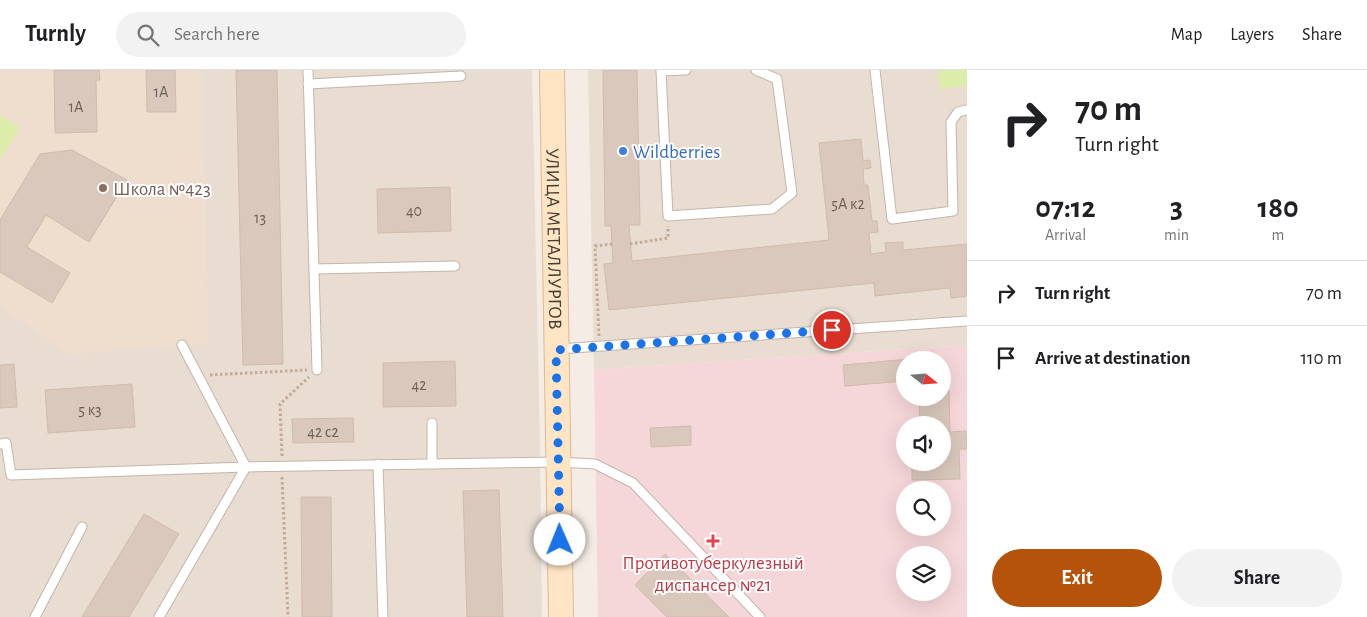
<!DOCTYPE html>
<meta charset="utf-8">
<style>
body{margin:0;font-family:"Alegreya Sans",sans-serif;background:#f2f2f2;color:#202124;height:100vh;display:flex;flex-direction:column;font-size:19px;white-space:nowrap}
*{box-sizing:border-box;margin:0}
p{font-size:16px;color:#757577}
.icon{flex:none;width:28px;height:28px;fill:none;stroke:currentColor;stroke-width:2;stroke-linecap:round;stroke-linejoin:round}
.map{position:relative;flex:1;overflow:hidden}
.details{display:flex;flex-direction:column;background:#fff;width:400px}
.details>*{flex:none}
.banner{background:#fff;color:#202124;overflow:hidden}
.needle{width:32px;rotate:107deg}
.fabs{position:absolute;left:896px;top:281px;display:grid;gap:10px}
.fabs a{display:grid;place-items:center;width:55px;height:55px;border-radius:50%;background:#fff;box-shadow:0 5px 20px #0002;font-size:25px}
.pin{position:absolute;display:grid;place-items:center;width:42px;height:42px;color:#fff;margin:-21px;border:2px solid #fff;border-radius:50%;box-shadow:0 1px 5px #0007}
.me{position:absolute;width:55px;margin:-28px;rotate:359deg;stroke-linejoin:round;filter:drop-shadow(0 0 4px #0008)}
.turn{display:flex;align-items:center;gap:18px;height:105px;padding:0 25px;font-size:22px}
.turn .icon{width:65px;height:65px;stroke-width:2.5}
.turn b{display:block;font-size:35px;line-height:42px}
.eta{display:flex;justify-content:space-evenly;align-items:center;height:85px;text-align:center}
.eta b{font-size:30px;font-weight:600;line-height:35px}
.button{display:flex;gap:10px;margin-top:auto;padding:10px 25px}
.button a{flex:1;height:58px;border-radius:30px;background:#b45309;color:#fff;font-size:20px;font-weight:600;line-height:58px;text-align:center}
.button a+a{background:#f2f2f2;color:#202124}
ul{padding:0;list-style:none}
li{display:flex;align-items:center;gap:15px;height:65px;padding:0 25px;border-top:1px solid #e0e0e0}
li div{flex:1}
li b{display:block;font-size:19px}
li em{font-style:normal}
header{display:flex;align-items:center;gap:30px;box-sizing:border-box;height:70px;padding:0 25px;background:#fff;border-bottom:1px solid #e0e0e0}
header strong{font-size:24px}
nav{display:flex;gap:28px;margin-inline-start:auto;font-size:18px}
.search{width:350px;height:45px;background:#f2f2f2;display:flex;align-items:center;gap:12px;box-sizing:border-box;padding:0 18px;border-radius:28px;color:#757577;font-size:19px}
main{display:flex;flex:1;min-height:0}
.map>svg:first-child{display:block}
.residential{fill:#e9ddd2}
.education{fill:#efdecd}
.medical{fill:#f6d7d9;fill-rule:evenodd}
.green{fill:#dceda9}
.building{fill:#dac8bc;stroke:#d2bbab}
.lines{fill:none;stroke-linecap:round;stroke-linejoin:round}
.lane-casing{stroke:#c3b5a9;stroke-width:11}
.secondary-casing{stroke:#dcb992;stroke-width:26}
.path{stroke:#c4aa96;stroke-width:3;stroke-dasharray:2.5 2.5;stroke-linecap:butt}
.lane{stroke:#fff;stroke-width:9}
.secondary{stroke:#ffe5c4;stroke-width:24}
.route{stroke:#1a73e8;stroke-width:9;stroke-dasharray:0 16.2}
.shop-dot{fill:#3f7fe0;stroke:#fff;stroke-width:2}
.education-dot{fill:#8d6e63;stroke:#fff;stroke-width:2}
.health-dot{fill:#e0444e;stroke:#fff;stroke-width:2}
.labels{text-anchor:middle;stroke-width:4;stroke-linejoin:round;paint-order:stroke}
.number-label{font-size:16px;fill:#6c5f56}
.shop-label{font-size:19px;fill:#366cbe;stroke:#fff;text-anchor:start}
.education-label{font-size:19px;fill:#785e54;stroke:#fff;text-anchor:start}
.street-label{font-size:19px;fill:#473c34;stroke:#fff}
.health-label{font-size:19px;fill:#be3a42;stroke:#fff}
</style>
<header>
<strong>Turnly</strong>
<div class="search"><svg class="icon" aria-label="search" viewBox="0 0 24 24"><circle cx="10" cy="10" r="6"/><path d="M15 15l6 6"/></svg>Search here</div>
<nav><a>Map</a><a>Layers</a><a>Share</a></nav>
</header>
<main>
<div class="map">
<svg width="967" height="547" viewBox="0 0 967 547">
<rect width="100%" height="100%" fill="#f4ece5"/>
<g class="residential">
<polygon points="0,0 532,0 540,378 542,547 0,547"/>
<polygon points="588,0 967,0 967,275 594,300"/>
</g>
<polygon class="education" points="0,0 203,0 208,273 69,284 0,236"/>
<path class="medical" d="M 967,275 L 967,547 L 598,547 L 594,300 ZM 905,290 L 942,290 L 942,328 L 905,328 ZM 905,355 L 942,355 L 942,392 L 905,392 ZM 905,420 L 942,420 L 942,458 L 905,458 ZM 905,485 L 942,485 L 942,522 L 905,522 Z"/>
<g class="green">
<polygon points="938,0 967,0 967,16 940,19"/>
<polygon points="0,45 20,58 0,90"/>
</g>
<g class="building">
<polygon points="54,0 99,0 100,10 96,10 97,62 55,63"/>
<polygon points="146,0 175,0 176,42 147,42"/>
<polygon points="236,0 277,0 283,294 243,295"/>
<polygon points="603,0 637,0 640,155 629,155 632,191 829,170 819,73 861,69 863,91 870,90 871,98 863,99 864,115 868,115 872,151 877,151 878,162 869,163 871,184 886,182 885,173 903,172 903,180 967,174 967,226 951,228 950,218 875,226 874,213 609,240 604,194 613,193 611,156 605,156"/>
<polygon points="72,80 127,110 89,172 46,145 27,177 70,203 52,233 0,202 0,150 40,84"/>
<polygon points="450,117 451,161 378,163 377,119"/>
<polygon points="910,289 910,290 905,290 905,311 845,316 843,295"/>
<polygon points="455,291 456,336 383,337 383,293"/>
<polygon points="14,294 17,337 0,338 0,295"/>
<polygon points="132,314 135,357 48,363 45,320"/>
<polygon points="942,321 949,321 950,362 966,361 967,379 959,379 960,409 912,410 912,392 942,392 942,355 920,355 919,328 942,328"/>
<polygon points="353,348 354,372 293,373 292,349"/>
<polygon points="691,356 691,375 651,377 650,358"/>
<polygon points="499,420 503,547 467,547 463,421"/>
<polygon points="301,427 331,427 332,547 302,547"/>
<polygon points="144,444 179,464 129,547 82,547"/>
<polygon points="665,484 729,547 667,547 635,515"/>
</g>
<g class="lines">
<defs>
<g id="lane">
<polyline points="308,0 317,300"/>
<polyline points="686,0 661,1 668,146 772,139 792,123 777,9 756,0"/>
<polyline points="875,0 892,149 953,141 951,52 958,42 967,40"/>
<polyline points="308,14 461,6"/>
<polyline points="314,199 455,196"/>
<polyline points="558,279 967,251"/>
<polyline points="432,353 432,394"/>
<polyline points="0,374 6,373 11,405 246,397 182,275"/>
<polyline points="378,394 383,547"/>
<polyline points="35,547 82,457"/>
<polyline points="159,547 246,397 559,392 595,394 633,413 760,547"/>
</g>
<g id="secondary">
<path id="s1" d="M 552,0 L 561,547"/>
</g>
</defs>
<use href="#lane" class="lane-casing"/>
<use href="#secondary" class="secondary-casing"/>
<g class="path">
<polyline points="630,174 668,168 668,156"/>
<polyline points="599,266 595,176 612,174"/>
<polyline points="210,305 307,300"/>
<polyline points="282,386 280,334 309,307"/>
<polyline points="282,407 288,547"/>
</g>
<use href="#lane" class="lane"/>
<use href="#secondary" class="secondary"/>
</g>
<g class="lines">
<polyline class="route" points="560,470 556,280 832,260"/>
</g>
<circle class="shop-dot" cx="623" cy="81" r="5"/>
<circle class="education-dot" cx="103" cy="118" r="5"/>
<path class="health-dot" d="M710.5 463.5h5v5h5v5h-5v5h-5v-5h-5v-5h5z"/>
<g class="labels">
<g class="number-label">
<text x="161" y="27">1А</text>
<text x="76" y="42">1А</text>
<text x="848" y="139">5А к2</text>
<text x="414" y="146">40</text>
<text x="260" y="153">13</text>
<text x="419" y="320">42</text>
<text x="90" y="345">5 к3</text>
<text x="323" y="367">42 с2</text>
</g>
<g class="shop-label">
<text x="633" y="88">Wildberries</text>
</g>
<g class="education-label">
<text x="113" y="125">Школа №423</text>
</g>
<g class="street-label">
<text dy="7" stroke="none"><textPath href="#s1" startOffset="169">УЛИЦА МЕТАЛЛУРГОВ</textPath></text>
</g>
<g class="health-label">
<text x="713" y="499">Противотуберкулезный<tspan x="713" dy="22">диспансер №21</tspan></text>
</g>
</g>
</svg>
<div class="fabs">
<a><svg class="needle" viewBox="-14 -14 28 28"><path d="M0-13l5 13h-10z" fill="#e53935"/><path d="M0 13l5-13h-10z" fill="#757577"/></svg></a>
<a><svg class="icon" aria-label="sound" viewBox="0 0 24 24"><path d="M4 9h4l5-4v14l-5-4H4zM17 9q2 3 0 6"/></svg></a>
<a><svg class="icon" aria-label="search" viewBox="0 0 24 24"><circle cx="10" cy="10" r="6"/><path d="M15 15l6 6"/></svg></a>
<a><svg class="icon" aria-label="layers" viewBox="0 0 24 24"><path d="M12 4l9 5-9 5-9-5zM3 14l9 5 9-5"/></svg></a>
</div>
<div class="pin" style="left:832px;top:260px;background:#d93025"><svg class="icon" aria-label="arrive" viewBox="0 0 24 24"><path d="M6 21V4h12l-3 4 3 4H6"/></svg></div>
<svg class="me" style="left:560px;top:470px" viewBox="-20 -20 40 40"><circle r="19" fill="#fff"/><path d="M0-13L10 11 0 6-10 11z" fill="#1a73e8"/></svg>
</div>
<section class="details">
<div class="banner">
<div class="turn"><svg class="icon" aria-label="right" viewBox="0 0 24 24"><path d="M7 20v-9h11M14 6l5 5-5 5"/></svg><div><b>70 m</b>Turn right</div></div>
</div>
<div class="eta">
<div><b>07:12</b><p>Arrival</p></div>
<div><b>3</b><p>min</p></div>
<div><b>180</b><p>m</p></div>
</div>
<ul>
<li><svg class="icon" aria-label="right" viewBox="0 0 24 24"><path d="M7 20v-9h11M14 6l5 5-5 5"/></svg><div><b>Turn right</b></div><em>70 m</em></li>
<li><svg class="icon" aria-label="arrive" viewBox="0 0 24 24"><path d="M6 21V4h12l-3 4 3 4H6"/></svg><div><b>Arrive at destination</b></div><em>110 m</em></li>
</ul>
<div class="button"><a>Exit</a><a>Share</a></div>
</section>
</main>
